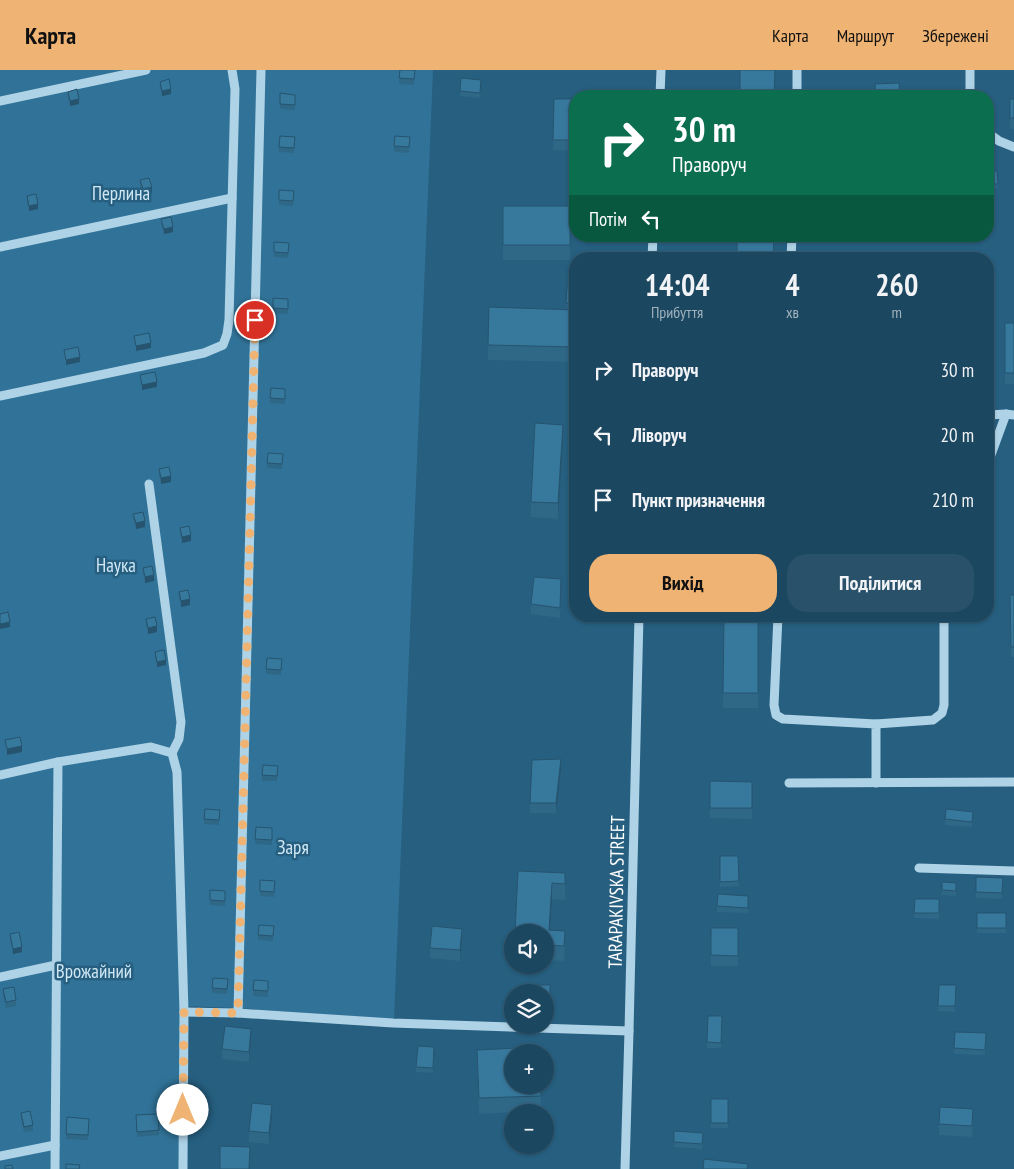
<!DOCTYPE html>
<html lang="uk">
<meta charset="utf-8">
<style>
body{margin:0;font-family:"PT Sans Narrow",sans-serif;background:#295169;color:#f1f3f6;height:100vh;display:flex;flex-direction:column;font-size:19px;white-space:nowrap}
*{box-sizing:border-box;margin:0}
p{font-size:16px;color:#a0b2bd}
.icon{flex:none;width:28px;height:28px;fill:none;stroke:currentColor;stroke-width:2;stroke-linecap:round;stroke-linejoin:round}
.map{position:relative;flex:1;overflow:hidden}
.details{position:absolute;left:569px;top:182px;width:425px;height:370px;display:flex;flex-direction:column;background:#1c4760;border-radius:20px;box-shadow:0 1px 4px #0004,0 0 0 1px #3a5f75}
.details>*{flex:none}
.banner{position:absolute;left:569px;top:20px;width:425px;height:152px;border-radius:20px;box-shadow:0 1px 4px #0004,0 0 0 1px #3a5f75;background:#0b6e4f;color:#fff;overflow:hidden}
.controls{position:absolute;left:504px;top:854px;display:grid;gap:10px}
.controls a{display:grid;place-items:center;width:50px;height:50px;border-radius:50%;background:#1c4760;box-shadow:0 1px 4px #0004,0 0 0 1px #3a5f75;font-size:25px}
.pin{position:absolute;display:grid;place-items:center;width:42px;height:42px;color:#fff;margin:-21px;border:2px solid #fff;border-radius:50%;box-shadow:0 1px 5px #0007}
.me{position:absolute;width:55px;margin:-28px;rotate:0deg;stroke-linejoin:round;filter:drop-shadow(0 0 4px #0008)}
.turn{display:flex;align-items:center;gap:18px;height:105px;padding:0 20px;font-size:22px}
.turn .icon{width:65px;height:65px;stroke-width:2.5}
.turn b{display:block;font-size:35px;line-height:42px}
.then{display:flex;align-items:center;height:48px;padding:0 20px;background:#0003;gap:10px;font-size:19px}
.eta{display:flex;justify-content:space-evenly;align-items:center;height:85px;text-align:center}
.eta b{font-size:30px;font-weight:700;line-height:35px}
.action{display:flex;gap:10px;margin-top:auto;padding:10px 20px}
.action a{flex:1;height:58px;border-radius:20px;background:#efb373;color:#111;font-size:20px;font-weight:700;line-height:58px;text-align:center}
.action a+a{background:#295169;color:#f1f3f6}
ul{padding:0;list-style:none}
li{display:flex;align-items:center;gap:15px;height:65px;padding:0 20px}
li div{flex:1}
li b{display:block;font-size:19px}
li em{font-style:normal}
header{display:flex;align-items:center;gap:30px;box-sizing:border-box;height:70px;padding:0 25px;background:#efb373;color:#111}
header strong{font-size:24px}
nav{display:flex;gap:28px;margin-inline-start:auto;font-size:18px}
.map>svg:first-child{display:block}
.green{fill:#317398}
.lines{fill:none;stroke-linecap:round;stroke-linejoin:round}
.minor{stroke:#aed2e6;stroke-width:9}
.wall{fill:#2f6787}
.shaded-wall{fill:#26546e}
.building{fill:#37789d;stroke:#26546e}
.route{stroke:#efb373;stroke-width:9;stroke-dasharray:0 16.2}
.labels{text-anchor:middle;stroke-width:5;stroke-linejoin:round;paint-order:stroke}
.park-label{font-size:19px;fill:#d1e8f5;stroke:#265f80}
.street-label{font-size:19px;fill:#fff;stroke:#265f80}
</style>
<header>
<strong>Карта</strong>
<nav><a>Карта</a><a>Маршрут</a><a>Збережені</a></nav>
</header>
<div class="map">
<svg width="1014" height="1099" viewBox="0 0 1014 1099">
<rect width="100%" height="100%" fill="#265f80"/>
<polygon class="green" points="0,0 433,0 394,949 238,938 183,936 183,1099 0,1099"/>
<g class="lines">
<g class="minor">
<polyline points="660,26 661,0"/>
<polyline points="797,26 797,0"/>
<polyline points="970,26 970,0"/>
<polyline points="0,31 146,0"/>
<polyline points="988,63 999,71 1014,77"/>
<polyline points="0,177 232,128"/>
<polyline points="652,189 653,166"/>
<polyline points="791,189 792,166"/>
<polyline points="0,326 204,283 223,275 227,264 229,250 235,19 232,0"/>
<polyline points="988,345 1006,344 1014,345"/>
<polyline points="988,393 1006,344"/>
<polyline points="149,414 181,652 179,669 172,683"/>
<polyline points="778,546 774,635 776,645 783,649 876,654 876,713"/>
<polyline points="876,654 933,650 942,643 944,635 944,546"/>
<polyline points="0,705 58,692 151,677 172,683 177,702 184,942 183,1099"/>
<polyline points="789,713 1014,712"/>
<polyline points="919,798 1014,801"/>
<polyline points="0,907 56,895"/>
<polyline points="184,942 238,943 393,953 629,961"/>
<polyline points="238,943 261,0"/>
<polyline points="0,1086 55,1075"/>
<polyline points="55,1099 58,692"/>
<polyline points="625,1099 629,961 639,546"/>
</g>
</g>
<g class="wall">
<polygon points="400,0 415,0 414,15 399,14"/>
<polygon points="160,12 171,24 162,26 160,17"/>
<polygon points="481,15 480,28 460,26 460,21"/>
<polygon points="68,22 79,34 70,36 68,27"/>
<polygon points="280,23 295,25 295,40 280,39"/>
<polygon points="554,29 575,29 575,81 553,80"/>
<rect x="1010" y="29" width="4" height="30"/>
<polygon points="280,66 295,67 294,83 279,82"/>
<polygon points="410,67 409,83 394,82 394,76"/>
<polygon points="997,101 998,119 988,120 988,102"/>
<polygon points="140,110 152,123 143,125 140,115"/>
<polygon points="27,126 38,139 29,141 27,132"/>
<polygon points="294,126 293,136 279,135 279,130"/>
<rect x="503" y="136" width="67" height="54"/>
<polygon points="161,149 173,162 164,164 161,154"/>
<polygon points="274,172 289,173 288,188 274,187"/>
<polygon points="567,216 575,216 575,239 566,239"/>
<polygon points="273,228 288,229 288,244 273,243"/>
<polygon points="575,240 575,292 488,290 488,275"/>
<rect x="1005" y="253" width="9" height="61"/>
<polygon points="271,318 285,324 285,334 270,333"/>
<polygon points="563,370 558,449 531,447 531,432"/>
<polygon points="283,384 282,399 267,398 267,393"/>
<polygon points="159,399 171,412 161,414 159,404"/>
<polygon points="133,444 145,457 136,459 133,449"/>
<polygon points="180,458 191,471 182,473 180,463"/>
<polygon points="143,498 154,511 145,513 143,503"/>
<polygon points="561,519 560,548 531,544 531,534"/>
<polygon points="179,522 190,535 181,537 179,527"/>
<polygon points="1010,525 1014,525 1014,587 1011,587"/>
<polygon points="724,546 758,546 758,638 723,638"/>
<polygon points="146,549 157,562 148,564 146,554"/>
<polygon points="155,582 166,595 157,597 155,587"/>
<polygon points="267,588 282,589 281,605 266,604"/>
<polygon points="561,699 556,743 530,743 530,733"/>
<polygon points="278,701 277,711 262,711 262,705"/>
<polygon points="710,711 752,712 752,749 710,748"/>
<polygon points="220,745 219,755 204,754 204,749"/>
<polygon points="973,747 972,757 945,755 945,749"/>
<polygon points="272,758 272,775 255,774 255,769"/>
<polygon points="720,786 738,786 739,816 720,817"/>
<polygon points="518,801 565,803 565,830 552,829 550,860 565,876 564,891 545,890 545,862"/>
<polygon points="976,807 1003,808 1002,829 976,828"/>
<polygon points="260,810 275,811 274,827 260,826"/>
<polygon points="942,812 956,813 956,826 942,825"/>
<polygon points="210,820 225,821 225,836 210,835"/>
<polygon points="748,826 748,843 717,842 717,836"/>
<polygon points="915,829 939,829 939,849 914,848"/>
<rect x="977" y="843" width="29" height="20"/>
<polygon points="259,855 274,861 273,871 258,870"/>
<rect x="711" y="858" width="27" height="38"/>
<polygon points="10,864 22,882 13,884 10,869"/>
<polygon points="462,869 460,891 430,888 430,878"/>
<polygon points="254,910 268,911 268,927 253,926"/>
<polygon points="228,914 227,924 212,923 212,918"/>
<polygon points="550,915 550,940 545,940 545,922"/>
<polygon points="939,915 956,915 955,942 938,941"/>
<polygon points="3,919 16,930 16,936 6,938 3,925"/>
<polygon points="708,946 722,946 721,978 707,978"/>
<polygon points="955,962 986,963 985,985 954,984"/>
<polygon points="251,969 249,992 222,989 222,979"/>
<polygon points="434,977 433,1003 416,1002 416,997"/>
<polygon points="477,980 512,1015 541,1026 541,1041 479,1044"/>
<rect x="711" y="1029" width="17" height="29"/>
<polygon points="21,1043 33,1055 33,1061 24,1062 21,1048"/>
<polygon points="136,1045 159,1060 159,1065 137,1067"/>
<polygon points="272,1046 269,1074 249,1072 249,1061"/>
<polygon points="67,1047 89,1049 88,1070 66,1069"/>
<polygon points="973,1049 972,1067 939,1065 939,1054"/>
<polygon points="674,1061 703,1069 702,1079 674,1077"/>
</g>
<g class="shaded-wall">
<polygon points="171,19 171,24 162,26 162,21"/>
<polygon points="79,29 79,34 70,36 70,31"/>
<polygon points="152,117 152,123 143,125 143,119"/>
<polygon points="38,134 38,139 29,141 29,136"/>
<polygon points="173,157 173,162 164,164 164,159"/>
<polygon points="151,273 151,278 136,281 136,276"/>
<polygon points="80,287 80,292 66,295 66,290"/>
<polygon points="157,312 157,317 142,320 142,315"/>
<polygon points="563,355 563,370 558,449 558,433"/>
<polygon points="171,406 171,412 161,414 161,408"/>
<polygon points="145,451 145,457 136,459 136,453"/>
<polygon points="191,465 191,471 182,473 182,467"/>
<polygon points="154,505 154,511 145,513 145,507"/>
<polygon points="190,529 190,535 181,537 181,531"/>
<polygon points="10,552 10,557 0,559 0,554"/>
<polygon points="157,556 157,562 148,564 148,558"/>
<polygon points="166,590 166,595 157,597 157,592"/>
<polygon points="22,676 22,682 7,685 7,679"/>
<polygon points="561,689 561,699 556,743 556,733"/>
<polygon points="552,813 552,829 549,875 549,860"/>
<polygon points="462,859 462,869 460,891 460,880"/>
<polygon points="22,877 22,882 13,884 13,879"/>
<polygon points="251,959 251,969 249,992 249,982"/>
<polygon points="272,1035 272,1046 269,1074 269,1063"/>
</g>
<g class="building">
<polygon points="400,0 415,0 414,9 399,8"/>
<polygon points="740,0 775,0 774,26 740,26"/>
<polygon points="461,8 481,10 480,23 460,21"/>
<polygon points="169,9 171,19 162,21 160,12"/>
<polygon points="899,13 900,26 876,26 875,14"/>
<polygon points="77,19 79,29 70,31 68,22"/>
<polygon points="280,23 295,25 295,35 280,34"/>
<polygon points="554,29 575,29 575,70 553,70"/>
<rect x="1010" y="29" width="4" height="19"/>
<polygon points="280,66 295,67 294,78 279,77"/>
<polygon points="395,66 410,67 409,77 394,76"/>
<polygon points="997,101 998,114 988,114 988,102"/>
<polygon points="149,108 152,117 143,119 140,110"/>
<polygon points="279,120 294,121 293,131 279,130"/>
<polygon points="36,124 38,134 29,136 27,126"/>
<rect x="503" y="136" width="67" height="39"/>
<polygon points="171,147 173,157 164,159 161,149"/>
<polygon points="737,166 774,166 773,189 737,189"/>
<polygon points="274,172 289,173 288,183 274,182"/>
<rect x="931" y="186" width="26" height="3"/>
<polygon points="567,216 575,216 575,234 566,233"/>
<polygon points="273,228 288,229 288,239 273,238"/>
<polygon points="489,237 575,240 575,277 488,275"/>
<rect x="1005" y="253" width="9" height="50"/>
<polygon points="149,263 151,273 136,276 134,266"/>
<polygon points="78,277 80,287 66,290 64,280"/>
<polygon points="155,302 157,312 142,315 140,305"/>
<polygon points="271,318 285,319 285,329 270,328"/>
<polygon points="535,353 563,355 558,433 531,432"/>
<polygon points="268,383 283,384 282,394 267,393"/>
<polygon points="169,397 171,406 161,408 159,399"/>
<polygon points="143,442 145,451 136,453 133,444"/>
<polygon points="189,456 191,465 182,467 180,458"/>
<polygon points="152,496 154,505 145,507 143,498"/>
<polygon points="534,507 561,509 560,538 531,534"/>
<polygon points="188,520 190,529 181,531 179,522"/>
<polygon points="1010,525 1014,525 1014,577 1011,577"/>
<polygon points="8,542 10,552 0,554 0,544"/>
<polygon points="724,546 758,546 758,623 723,623"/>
<polygon points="155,547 157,556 148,558 146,549"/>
<polygon points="164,580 166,590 157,592 155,582"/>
<polygon points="267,588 282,589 281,600 266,599"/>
<polygon points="20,667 22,676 7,679 5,670"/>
<polygon points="561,689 556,733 530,733 532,690"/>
<polygon points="263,695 278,696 277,706 262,705"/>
<polygon points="710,711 752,712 752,738 710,738"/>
<polygon points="205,739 220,740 219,750 204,749"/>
<polygon points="946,739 973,742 972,752 945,749"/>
<polygon points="256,757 272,758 272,770 255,769"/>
<polygon points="720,786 738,786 739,811 720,812"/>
<polygon points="518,801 565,803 565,814 552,813 549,860 565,861 564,876 545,875 545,862 515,862"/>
<polygon points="976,807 1003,808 1002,823 976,822"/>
<polygon points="260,810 275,811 274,822 260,821"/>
<polygon points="942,812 956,813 956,821 942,820"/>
<polygon points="210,820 225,821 225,831 210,830"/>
<polygon points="718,824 748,826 748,838 717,836"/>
<polygon points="915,829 939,829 939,843 914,843"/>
<rect x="977" y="843" width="29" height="15"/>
<polygon points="259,855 274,856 273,866 258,865"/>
<polygon points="432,856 462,859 460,880 430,878"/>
<polygon points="711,858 738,858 738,886 711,885"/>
<polygon points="19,862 22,877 13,879 10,864"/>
<polygon points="213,908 228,909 227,919 212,918"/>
<polygon points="254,910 268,911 268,921 253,920"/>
<polygon points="523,915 550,915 550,935 545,935 545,922 523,922"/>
<polygon points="939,915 956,915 955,936 938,936"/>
<polygon points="14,917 16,930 6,932 3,919"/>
<polygon points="708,946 722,946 721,973 707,972"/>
<polygon points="225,956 251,959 249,982 222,979"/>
<polygon points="955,962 986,963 985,980 954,978"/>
<polygon points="418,976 434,977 433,998 416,997"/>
<polygon points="518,978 518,982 512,982 512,1015 540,1015 541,1026 479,1028 477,980"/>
<rect x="711" y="1029" width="17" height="24"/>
<polygon points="252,1033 272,1035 269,1063 249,1061"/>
<polygon points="940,1037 973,1039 972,1056 939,1054"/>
<polygon points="30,1041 33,1055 24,1057 21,1043"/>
<polygon points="158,1044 159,1060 137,1062 136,1045"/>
<polygon points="67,1047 89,1049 88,1065 66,1064"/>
<polygon points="674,1061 703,1063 702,1074 674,1072"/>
<polygon points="220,1076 250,1077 249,1099 220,1099"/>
<polygon points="704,1089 748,1094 747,1099 703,1099"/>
<polygon points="66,1094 80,1095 79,1099 66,1099"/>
<polygon points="12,1095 13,1099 5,1099 5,1096"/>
</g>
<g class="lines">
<polyline class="route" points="183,1040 184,942 238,943 255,250"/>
</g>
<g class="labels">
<g class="park-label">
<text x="121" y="130">Перлина</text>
<text x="116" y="502">Наука</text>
<text x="293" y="784">Заря</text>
<text x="94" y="908">Врожайний</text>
</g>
<g class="street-label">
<text transform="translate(616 822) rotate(-89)" y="7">TARAPAKIVSKA STREET</text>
</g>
</g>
</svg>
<div class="controls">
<a><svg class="icon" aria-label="sound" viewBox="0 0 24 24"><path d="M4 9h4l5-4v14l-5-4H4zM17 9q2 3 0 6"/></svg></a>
<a><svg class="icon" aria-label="layers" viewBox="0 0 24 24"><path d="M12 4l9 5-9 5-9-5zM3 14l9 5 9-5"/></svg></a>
<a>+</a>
<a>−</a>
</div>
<div class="pin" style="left:255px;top:250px;background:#d93025"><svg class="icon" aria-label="arrive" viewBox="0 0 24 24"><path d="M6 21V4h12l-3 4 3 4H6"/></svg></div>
<svg class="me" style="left:183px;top:1040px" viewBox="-20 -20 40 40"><circle r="19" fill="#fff"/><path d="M0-13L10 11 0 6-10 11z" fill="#efb373"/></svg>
<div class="banner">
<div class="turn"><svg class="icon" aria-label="right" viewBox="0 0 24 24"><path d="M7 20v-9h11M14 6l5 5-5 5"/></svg><div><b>30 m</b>Праворуч</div></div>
<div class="then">Потім<svg class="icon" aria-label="left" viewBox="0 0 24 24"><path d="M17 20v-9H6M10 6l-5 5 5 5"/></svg></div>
</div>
<section class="details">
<div class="eta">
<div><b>14:04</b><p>Прибуття</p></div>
<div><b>4</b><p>хв</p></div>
<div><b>260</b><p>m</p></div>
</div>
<ul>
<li><svg class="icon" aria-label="right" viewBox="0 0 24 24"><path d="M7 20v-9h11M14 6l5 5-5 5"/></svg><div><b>Праворуч</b></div><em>30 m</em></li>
<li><svg class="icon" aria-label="left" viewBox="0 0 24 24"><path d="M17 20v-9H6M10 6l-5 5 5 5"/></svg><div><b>Ліворуч</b></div><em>20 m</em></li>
<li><svg class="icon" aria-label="arrive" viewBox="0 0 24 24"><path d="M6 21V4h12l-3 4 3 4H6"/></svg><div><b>Пункт призначення</b></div><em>210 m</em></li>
</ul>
<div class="action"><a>Вихід</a><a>Поділитися</a></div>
</section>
</div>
